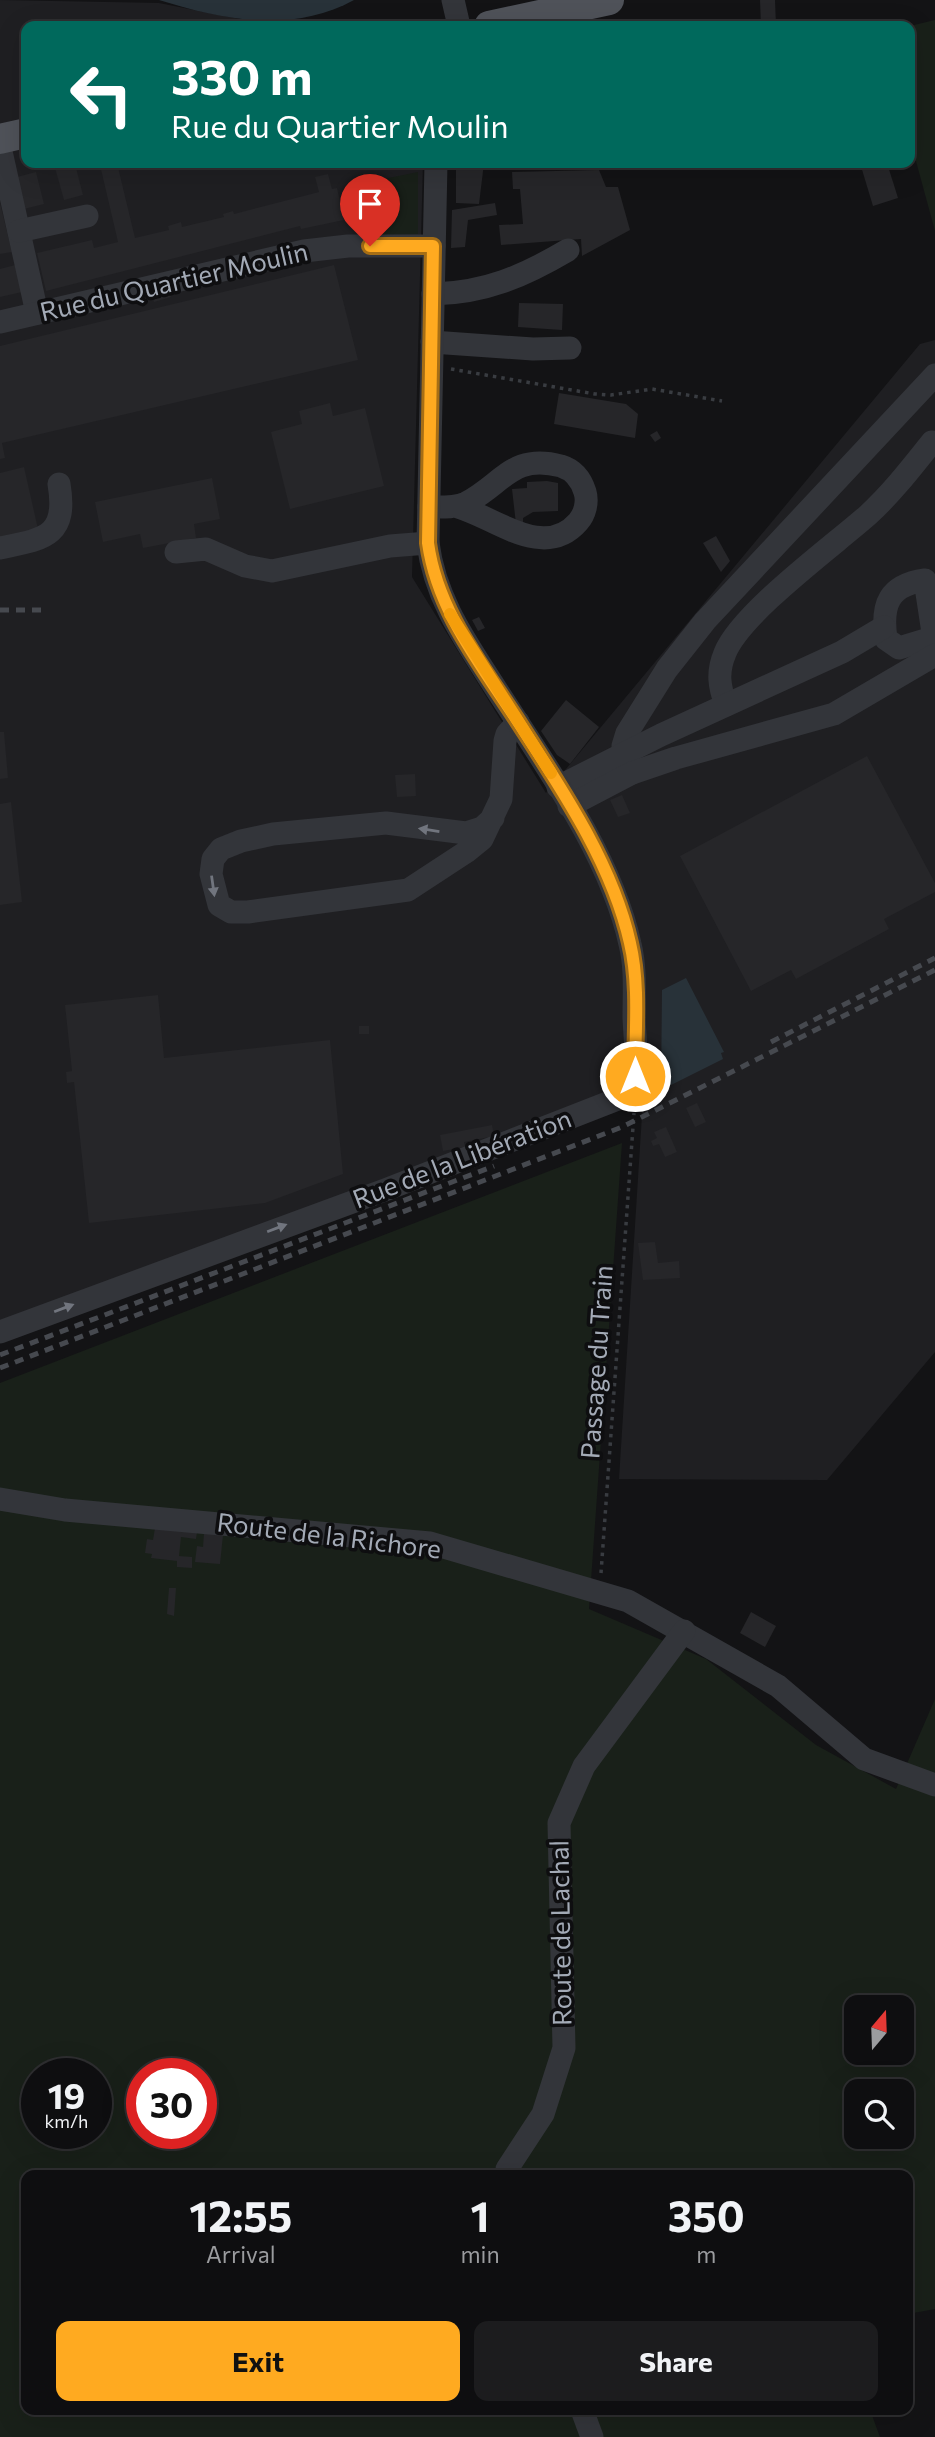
<!DOCTYPE html>
<meta charset="utf-8">
<style>
body{margin:0;font-family:Commissioner,sans-serif;background:#1c1c1e;color:#f1f3f6;height:100vh;display:flex;flex-direction:column;font-size:26px;white-space:nowrap}
*{box-sizing:border-box;margin:0}
p{font-size:23px;color:#9b9c9f}
.icon{flex:none;width:38px;height:38px;fill:none;stroke:currentColor;stroke-width:2;stroke-linecap:round;stroke-linejoin:round}
.map{position:relative;flex:1;overflow:hidden}
.drawer{position:absolute;left:21px;top:2170px;width:892px;height:245px;display:flex;flex-direction:column;background:#0e0e10;border-radius:14px;box-shadow:0 7px 28px #0002,0 0 0 2px #2e2e30}
.drawer>*{flex:none}
.guide{position:absolute;left:21px;top:21px;width:894px;height:147px;border-radius:14px;box-shadow:0 7px 28px #0002,0 0 0 2px #2e2e30;background:#00695c;color:#fff;overflow:hidden}
.needle{width:46px;rotate:19deg}
.controls{position:absolute;left:844px;top:1995px;display:grid;gap:14px}
.controls a{display:grid;place-items:center;width:70px;height:70px;border-radius:14px;background:#0e0e10;box-shadow:0 7px 28px #0002,0 0 0 2px #2e2e30;font-size:35px}
.speed{position:absolute;left:21px;top:2058px;display:flex;gap:14px;font-size:35px;font-weight:700;text-align:center}
.speed>*{display:grid;place-content:center;width:91px;height:91px;border-radius:50%;background:#0e0e10;box-shadow:0 7px 28px #0002,0 0 0 2px #2e2e30;line-height:1}
.speed small{font-size:18px;font-weight:400}
.speed .limit{border:10px solid #d22;background:#fff;color:#111}
.pin{position:absolute;display:grid;place-items:center;width:60px;height:60px;color:#fff;margin:-72px -30px;border-radius:50% 50% 50% 0;rotate:-45deg;box-shadow:0 0 7px #0007}
.pin .icon{rotate:45deg}
.me{position:absolute;width:77px;margin:-38px;rotate:0deg;stroke-linejoin:round;filter:drop-shadow(0 0 5px #0008)}
.turn{display:flex;align-items:center;gap:24px;height:147px;padding:0 35px;font-size:32px}
.turn .icon{width:91px;height:91px;stroke-width:2.5}
.turn b{display:block;font-size:49px;line-height:60px}
.eta{display:flex;justify-content:space-evenly;align-items:center;height:119px;text-align:center}
.eta b{font-size:42px;font-weight:700;line-height:49px}
.cta{display:flex;gap:14px;margin-top:auto;padding:14px 35px}
.cta a{flex:1;height:80px;border-radius:14px;background:#ffaa20;color:#111;font-size:28px;font-weight:700;line-height:80px;text-align:center}
.cta a+a{background:#1c1c1e;color:#f1f3f6}
.map>svg:first-child{display:block}
.built{fill:#1f1f22}
.green{fill:#192019;fill-rule:evenodd}
.water{fill:#283239}
.building{fill:#262629}
.lines{fill:none;stroke-linecap:round;stroke-linejoin:round}
.path{stroke:#393c41;stroke-width:3.5;stroke-dasharray:3.5 5;stroke-linecap:butt}
.minor{stroke:#33353a;stroke-width:23}
.major{stroke:#4f5259;stroke-width:30}
.rail{stroke:#46494f;stroke-width:5;stroke-dasharray:9 7;stroke-linecap:butt}
.oneway{fill:#71757e}
.route-casing{stroke:#a66e15;stroke-width:18}
.route{stroke:#ffaa20;stroke-width:12}
.slow{stroke:#f59e0b;stroke-width:12}
.labels{text-anchor:middle;stroke-width:7;stroke-linejoin:round;paint-order:stroke}
.street-label{font-size:26px;fill:#a3aab6;stroke:#0e0e10}
</style>
<div class="map">
<svg width="935" height="2437" viewBox="0 0 935 2437">
<rect width="100%" height="100%" fill="#131315"/>
<polygon class="built" points="0,0 159,3 250,21 251,26 26,26 26,163 423,163 412,577 546,793 920,344 935,340 935,1352 827,1480 619,1479 643,1099 0,1342"/>
<g class="green">
<polygon points="935,20 935,231 910,139 910,26"/>
<polygon points="418,172 418,234 380,235 369,182"/>
<path d="M 622,1143 L 589,1609 L 706,1659 L 816,1745 L 896,1789 L 935,1699 L 935,2309 L 908,2314 L 908,2175 L 26,2175 L 26,2410 L 870,2410 L 880,2437 L 0,2437 L 0,1383 ZM 856,2007 L 901,2007 L 901,2053 L 856,2053 ZM 37,2074 L 96,2074 L 96,2133 L 37,2133 ZM 142,2074 L 201,2074 L 201,2133 L 142,2133 ZM 856,2091 L 901,2091 L 901,2137 L 856,2137 Z"/>
</g>
<g class="water">
<path d="M 159,0 L 354,0 C 292,34 223,20 159,0 Z"/>
<polygon points="686,978 724,1052 721,1053 723,1059 661,1090 662,990"/>
</g>
<g class="building">
<polygon points="760,0 775,0 776,26 761,26"/>
<polygon points="117,163 135,238 169,230 168,226 181,222 182,227 224,217 223,214 233,211 234,214 319,192 315,177 328,174 332,189 337,188 344,220 301,229 300,226 46,291 37,253 92,240 94,248 118,242 100,165"/>
<polygon points="456,163 484,163 479,204 456,203"/>
<polygon points="860,163 887,163 898,198 873,206"/>
<polygon points="75,164 83,195 64,200 55,168"/>
<polygon points="599,170 606,187 618,187 630,230 582,256 581,239 501,245 499,225 523,224 520,189 513,189 512,172"/>
<polygon points="36,172 44,204 24,209 17,177"/>
<polygon points="0,203 12,252 0,254"/>
<polygon points="495,203 497,215 468,220 465,247 451,248 452,210"/>
<polygon points="15,265 22,292 0,297 0,269"/>
<polygon points="334,265 358,360 2,443 5,458 0,459 0,346"/>
<polygon points="169,288 171,297 154,302 151,292"/>
<polygon points="519,303 563,304 562,330 518,327"/>
<polygon points="559,393 626,404 638,414 635,438 554,424"/>
<polygon points="330,403 333,416 365,408 384,486 290,509 271,432 302,424 299,411"/>
<polygon points="657,431 661,438 655,442 650,435"/>
<polygon points="24,467 38,529 0,538 0,473"/>
<polygon points="212,478 220,519 194,524 196,538 143,548 140,534 103,542 95,502"/>
<polygon points="547,481 558,483 558,511 533,512 523,518 523,524 516,524 512,489 527,488 527,482"/>
<polygon points="716,536 730,561 721,572 703,543"/>
<polygon points="479,617 485,628 478,631 472,620"/>
<polygon points="566,700 599,727 570,764 557,755 541,731"/>
<polygon points="0,732 4,732 8,778 0,779"/>
<polygon points="867,756 935,883 935,892 884,919 889,929 796,979 791,970 751,991 680,856"/>
<polygon points="415,774 416,796 397,797 395,775"/>
<polygon points="622,795 630,813 618,817 610,800"/>
<polygon points="11,802 22,902 0,905 0,804"/>
<polygon points="158,995 164,1058 330,1040 343,1174 265,1203 89,1223 74,1082 67,1083 66,1072 72,1071 65,1005"/>
<rect x="359" y="1026" width="10" height="8"/>
<polygon points="697,1103 706,1122 695,1127 686,1108"/>
<polygon points="492,1125 494,1136 464,1142 465,1147 443,1151 440,1135"/>
<polygon points="666,1127 677,1152 665,1157 659,1144 653,1146 651,1141 657,1138 654,1132"/>
<polygon points="655,1242 658,1263 679,1261 680,1278 643,1280 638,1243"/>
<polygon points="155,1528 197,1532 196,1539 181,1537 179,1556 192,1557 192,1568 177,1567 177,1561 151,1558 152,1554 145,1553 147,1539 153,1540"/>
<polygon points="204,1533 223,1535 220,1564 195,1562 197,1546 203,1547"/>
<polygon points="169,1588 176,1588 174,1616 167,1614"/>
<polygon points="751,1612 776,1626 765,1647 740,1633"/>
</g>
<g class="lines">
<g class="path">
<polyline points="451,369 595,394 611,395 652,389 722,401"/>
<polyline points="601,1573 634,1113"/>
</g>
<g class="minor">
<polyline points="453,0 459,26"/>
<polyline points="0,147 37,313"/>
<polyline points="19,231 87,216"/>
<path d="M 433,294 C 485,293 524,276 568,250"/>
<polyline points="0,322 304,251 348,246 434,246"/>
<polyline points="432,342 533,349 570,348"/>
<path d="M 429,507 C 441,507 454,508 466,503 C 503,484 512,453 561,466 C 574,470 581,479 585,492 C 588,502 585,514 578,522 C 543,562 492,515 455,506"/>
<path d="M 0,548 C 44,539 68,537 59,484"/>
<polyline points="176,552 206,549 245,566 272,571 390,546 428,543"/>
<path d="M 932,638 L 899,648 L 886,639 C 881,604 889,585 925,580 L 935,646"/>
<path d="M 726,705 C 719,686 717,672 725,653 C 741,613 833,546 868,515 C 892,493 912,467 932,442"/>
<polyline points="632,773 623,746 627,733 667,669 705,621 935,375"/>
<polyline points="558,787 661,735 842,652 884,627"/>
<polyline points="569,806 632,773 676,758 834,714 935,655"/>
<polyline points="493,818 482,828 466,833 386,823 273,834 241,841 221,849 213,859 211,874 219,905 231,912 248,912 408,890 466,852 482,839 501,799 505,741 507,734 518,722"/>
<path d="M 0,1332 L 385,1190 L 633,1093 C 639,1070 635,1041 634,1018 C 634,993 636,968 630,944 C 611,857 548,769 500,695 C 469,646 435,601 428,543 L 436,163"/>
<polyline points="0,1499 65,1510 430,1543 628,1601 778,1686 864,1759 935,1785"/>
<polyline points="507,2175 507,2169 543,2114 564,2048 559,1823 584,1766 684,1631"/>
<polyline points="582,2410 592,2437"/>
</g>
<g class="major">
<polyline points="489,26 609,0"/>
<polyline points="0,139 26,133"/>
</g>
<g class="rail">
<polyline points="0,610 43,610"/>
<polyline points="771,1042 935,958"/>
<polyline points="0,1355 494,1166"/>
<polyline points="0,1368 622,1127 935,970"/>
</g>
</g>
<defs><path id="oneway-solid" d="M-6-.8H1V-3.2L6.5 0L1 3.2V.8H-6Z" transform="scale(1.75)"/></defs>
<g class="oneway">
<use href="#oneway-solid" transform="translate(429 830) rotate(-171)"/>
<use href="#oneway-solid" transform="translate(213 886) rotate(82)"/>
<use href="#oneway-solid" transform="translate(277 1228) rotate(-21)"/>
<use href="#oneway-solid" transform="translate(64 1308) rotate(-21)"/>
</g>
<g class="lines">
<defs>
<path id="route" d="M 370,246 L 433,246 L 428,543 C 437,609 479,662 515,717 C 559,785 612,862 630,943 C 640,985 635,1033 635,1076"/>
</defs>
<use href="#route" class="route-casing"/>
<use href="#route" class="route"/>
<polyline class="slow" points="450,614 551,773"/>
</g>
<g class="labels">
<g class="street-label">
<text transform="translate(174 282) rotate(-13)" y="9">Rue du Quartier Moulin</text>
<text transform="translate(462 1159) rotate(-21)" y="9">Rue de la Libération</text>
<text transform="translate(597 1362) rotate(-86)" y="9">Passage du Train</text>
<text transform="translate(329 1536) rotate(7)" y="9">Route de la Richore</text>
<text transform="translate(561 1933) rotate(-91)" y="9">Route de Lachal</text>
</g>
</g>
</svg>
<div class="controls">
<a><svg class="needle" viewBox="-14 -14 28 28"><path d="M0-13l5 13h-10z" fill="#e53935"/><path d="M0 13l5-13h-10z" fill="#9b9c9f"/></svg></a>
<a><svg class="icon" aria-label="search" viewBox="0 0 24 24"><circle cx="10" cy="10" r="6"/><path d="M15 15l6 6"/></svg></a>
</div>
<div class="speed"><div>19<small>km/h</small></div><div class="limit">30</div></div>
<div class="pin" style="left:370px;top:246px;background:#d93025"><svg class="icon" aria-label="arrive" viewBox="0 0 24 24"><path d="M6 21V4h12l-3 4 3 4H6"/></svg></div>
<svg class="me" style="left:635px;top:1076px" viewBox="-20 -20 40 40"><circle r="17" fill="#ffaa20" stroke="#fff" stroke-width="3"/><path d="M0-11L8 9 0 5-8 9z" fill="#fff"/></svg>
<div class="guide">
<div class="turn"><svg class="icon" aria-label="left" viewBox="0 0 24 24"><path d="M17 20v-9H6M10 6l-5 5 5 5"/></svg><div><b>330 m</b>Rue du Quartier Moulin</div></div>
</div>
<section class="drawer">
<div class="eta">
<div><b>12:55</b><p>Arrival</p></div>
<div><b>1</b><p>min</p></div>
<div><b>350</b><p>m</p></div>
</div>
<div class="cta"><a>Exit</a><a>Share</a></div>
</section>
</div>
